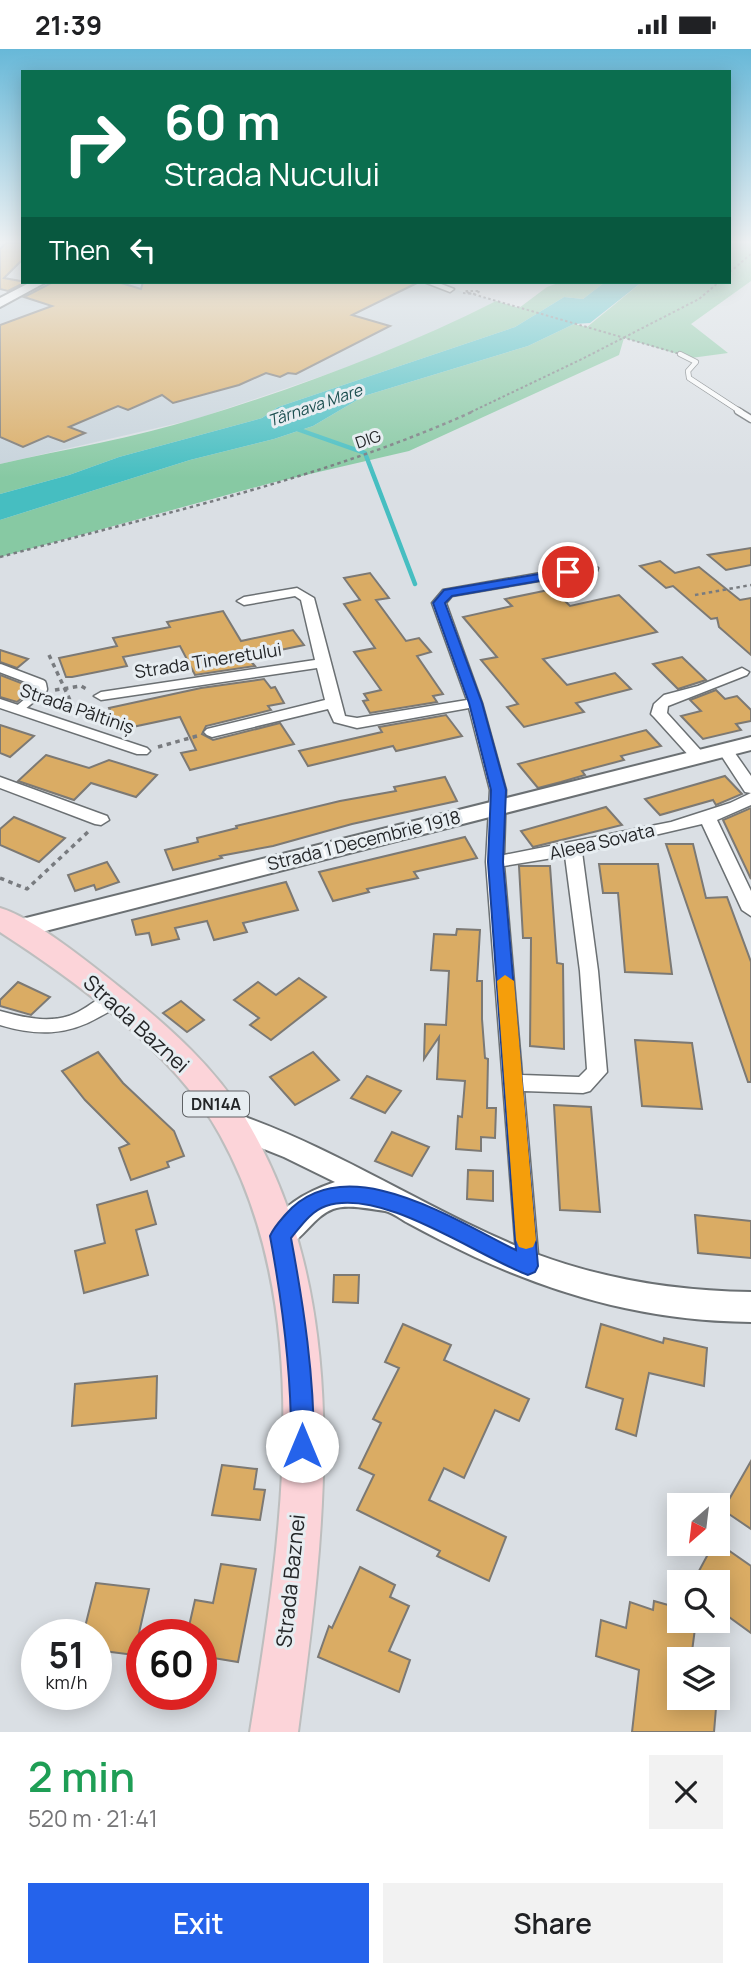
<!DOCTYPE html>
<meta charset="utf-8">
<style>
body{margin:0;font-family:Manrope,sans-serif;background:#f2f2f2;color:#202124;height:100vh;display:flex;flex-direction:column;font-size:26px;white-space:nowrap}
*{box-sizing:border-box;margin:0}
p{font-size:23px;color:#757577}
.icon{flex:none;width:38px;height:38px;fill:none;stroke:currentColor;stroke-width:2;stroke-linecap:round;stroke-linejoin:round}
.map{position:relative;height:1683px;overflow:hidden}
.drawer{display:flex;flex-direction:column;background:#fff;flex:1}
.drawer>*{flex:none}
.top-card{position:absolute;left:21px;top:21px;width:710px;height:214px;border-radius:0px;box-shadow:0 4px 18px #0003;background:#0b6e4f;color:#fff;overflow:hidden}
.needle{width:46px;rotate:208deg}
.fabs{position:absolute;left:667px;top:1444px;display:grid;gap:14px}
.fabs a{display:grid;place-items:center;width:63px;height:63px;border-radius:0px;background:#fff;box-shadow:0 4px 18px #0003;font-size:35px}
.speed{position:absolute;left:21px;top:1570px;display:flex;gap:14px;font-size:35px;font-weight:700;text-align:center}
.speed>*{display:grid;place-content:center;width:91px;height:91px;border-radius:50%;background:#fff;box-shadow:0 4px 18px #0003;line-height:1}
.speed small{font-size:18px;font-weight:400}
.speed .limit{border:10px solid #d22;background:#fff;color:#111}
.pin{position:absolute;display:grid;place-items:center;width:60px;height:60px;color:#fff;margin:-30px;border:4px solid #fff;border-radius:50%;box-shadow:0 2px 7px #0007}
.me{position:absolute;width:77px;margin:-38px;rotate:0deg;stroke-linejoin:round;filter:drop-shadow(0 0 5px #0008)}
.turn{display:flex;align-items:center;gap:24px;height:147px;padding:0 28px;font-size:32px}
.turn .icon{width:91px;height:91px;stroke-width:2.5}
.turn b{display:block;font-size:49px;line-height:60px}
.then{display:flex;align-items:center;height:66px;padding:0 28px;background:#0003;gap:14px;font-size:26px}
.round{display:grid;place-items:center;flex:none;width:74px;height:74px;border-radius:0px;background:#f2f2f2}
.head{display:flex;align-items:center;justify-content:space-between;height:119px;padding:0 28px}
h1{font-size:42px;font-weight:600;line-height:52px;color:#1e9e55}
.primary-button{display:flex;gap:14px;margin-top:auto;padding:14px 28px}
.primary-button a{flex:1;height:80px;border-radius:0px;background:#2563eb;color:#fff;font-size:28px;font-weight:600;line-height:80px;text-align:center}
.primary-button a+a{background:#f2f2f2;color:#202124}
.status{display:flex;justify-content:space-between;align-items:center;height:49px;padding:0 35px;background:#fff;direction:ltr}
.status svg{height:19px;fill:currentColor}
.map>svg:first-child{display:block}
.built{fill:#c7d3db}
.green{fill:#87c9a3}
.water{fill:#46bec1}
.lines{fill:none;stroke-linecap:round;stroke-linejoin:round}
.stream{stroke:#46bec1;stroke-width:4.5}
.building{fill:#daac64;stroke:#7c7974;stroke-width:2}
.lane-far2-casing{stroke:#6b7073;stroke-width:6}
.lane-far1-casing{stroke:#6b7073;stroke-width:9}
.lane-casing{stroke:#6b7073;stroke-width:11}
.street-casing{stroke:#6b7073;stroke-width:3}
.secondary-casing{stroke:#6b7073;stroke-width:4}
.primary-casing{stroke:#bdbebe;stroke-width:4}
.path-far2{stroke:#787b7f;stroke-width:2;stroke-dasharray:2.5 2.5;stroke-linecap:butt}
.path-far1{stroke:#787b7f;stroke-width:2.5;stroke-dasharray:3.5 3.5;stroke-linecap:butt}
.path{stroke:#787b7f;stroke-width:3.5;stroke-dasharray:4.5 4.5;stroke-linecap:butt}
.lane-far2{stroke:#fff;stroke-width:4.5}
.lane-far1{stroke:#fff;stroke-width:6}
.lane{stroke:#fff;stroke-width:8}
.street{fill:#fff;fill-rule:evenodd}
.secondary{fill:#fff;fill-rule:evenodd}
.primary{fill:#fcd4d9;fill-rule:evenodd}
.path-bridge{stroke:#787b7f;stroke-width:2;stroke-dasharray:2.5 2.5;stroke-linecap:butt}
.route{fill:#2563eb;stroke:#184099;stroke-width:2}
.slow{fill:#f59e0b}
.labels{text-anchor:middle;stroke-width:6;stroke-linejoin:round;paint-order:stroke}
.far-water-label{font-size:16px;font-style:italic;fill:#1d5051;stroke:#e7edf1}
.far-street-label{font-size:16px;fill:#232527;stroke:#e7edf1}
.shield{fill:#e7edf1;stroke:#5e6164;stroke-width:2}
.shield-label{font-size:16px;font-weight:bold;fill:#232527}
.street-label{font-size:18px;fill:#232527;stroke:#e7edf1}
.near-street-label{font-size:21px;fill:#232527;stroke:#e7edf1}
</style>
<div class="status"><b>21:39</b><svg viewBox="0 0 49 12"><path d="M0 12V9h3v3zM5 12V6h3v6zM10 12V3h3v9zM15 12V0h3v12zM26 1h20v11H26zM47 4h2v5h-2z"/></svg></div>
<div class="map">
<svg width="751" height="1683" viewBox="0 0 751 1683">
<rect width="100%" height="100%" fill="#dadfe4"/>
<polygon class="built" points="41,233 428,233 496,252 432,284 357,315 196,370 0,415 0,256"/>
<g class="green">
<polygon points="730,194 751,194 751,232 691,275 728,304 691,309 624,289 619,306 409,402 271,434 0,508 0,471 190,411 274,390 313,377 364,347 528,297 574,275 587,278 642,233 730,233"/>
<path d="M 561,233 L 605,233 L 583,250 L 564,248 L 515,278 L 278,358 L 262,369 L 119,408 L 69,426 L 0,445 L 0,415 C 65,400 134,389 198,369 C 300,338 401,300 496,252 L 519,259 L 547,238 Z"/>
</g>
<polygon class="water" points="605,233 642,233 590,274 574,275 528,297 364,347 313,377 274,390 190,411 0,471 0,445 69,426 119,408 262,369 278,358 515,278 564,248 583,250"/>
<g class="lines">
<polyline class="stream" points="294,379 365,404 415,535"/>
</g>
<g class="building">
<polygon points="6,194 23,194 23,210 4,229 26,233 8,242 0,240 0,200"/>
<polygon points="53,233 118,233 141,240 143,233 419,233 352,266 390,277 296,325 288,324 280,328 266,324 239,336 173,354 162,346 128,361 118,357 69,378 85,384 64,393 48,387 23,398 0,388 0,276 52,257 24,248"/>
<polygon points="751,499 751,516 726,521 708,506"/>
<polygon points="660,512 675,524 699,518 740,551 751,549 751,606 719,578 717,569 711,570 673,537 666,539 640,517"/>
<polygon points="370,524 389,549 376,551 406,592 419,589 431,603 417,607 443,645 433,647 437,653 370,664 363,652 368,651 364,645 381,641 354,603 375,599 344,555 360,551 344,529"/>
<polygon points="553,540 570,557 619,546 657,583 543,610 567,636 615,624 631,640 576,654 584,663 524,678 507,658 518,655 481,611 497,608 463,568 512,557 505,550"/>
<polygon points="223,562 241,592 293,581 304,596 247,608 255,617 195,626 180,597 123,608 127,617 72,628 66,628 59,609 117,597 113,589 170,578 167,573"/>
<polygon points="0,601 28,610 17,619 0,613"/>
<polygon points="682,608 706,631 678,640 653,615"/>
<polygon points="0,626 34,639 17,653 0,648"/>
<polygon points="264,630 271,639 275,638 284,654 268,657 271,661 206,677 202,685 213,691 280,674 294,695 190,721 181,704 196,701 180,668 118,681 109,659 201,639"/>
<polygon points="716,641 725,650 737,647 751,661 751,672 736,675 741,681 703,690 681,667 701,662 690,651"/>
<polygon points="446,666 462,687 396,702 393,697 308,717 299,702 382,683 379,678"/>
<polygon points="0,676 34,687 10,708 0,704"/>
<polygon points="646,681 661,697 621,707 624,711 582,722 585,726 561,733 538,739 518,715"/>
<polygon points="46,706 89,719 109,711 157,726 136,748 91,734 74,751 18,732"/>
<polygon points="725,727 742,745 716,756 713,751 660,766 645,750"/>
<polygon points="445,728 457,752 352,775 273,797 220,807 222,809 173,821 165,801 198,793 197,789 237,779 236,777 340,752 396,742 394,738"/>
<polygon points="606,758 622,776 533,798 521,782"/>
<polygon points="751,759 751,830 723,771"/>
<polygon points="14,768 65,789 39,813 0,796 0,780"/>
<polygon points="465,788 477,809 414,823 418,829 367,840 369,843 333,852 319,823"/>
<polygon points="666,795 693,795 706,849 727,848 751,913 751,1033 748,1033"/>
<polygon points="107,813 119,833 96,841 94,836 75,842 68,826"/>
<polygon points="599,815 658,815 672,925 625,923 618,844 603,844"/>
<polygon points="519,817 550,817 557,914 563,915 564,1000 530,997 531,889 523,889"/>
<polygon points="286,833 298,861 243,874 247,883 214,891 207,872 175,879 179,890 152,896 149,884 136,886 132,871"/>
<polygon points="457,880 480,881 477,932 482,932 482,970 485,1009 488,1010 487,1059 496,1059 495,1089 481,1088 481,1102 456,1100 458,1067 462,1068 465,1032 437,1030 439,988 424,1010 425,975 446,976 449,922 431,921 434,885 456,886"/>
<polygon points="299,929 326,948 271,991 250,976 259,969 234,951 258,933 276,946"/>
<polygon points="18,933 50,948 31,966 0,957 0,951"/>
<polygon points="181,952 204,971 187,983 163,964"/>
<polygon points="635,991 692,994 702,1060 642,1057"/>
<polygon points="98,1003 123,1034 174,1082 184,1107 167,1113 169,1118 131,1131 119,1099 129,1095 85,1051 62,1022"/>
<polygon points="313,1003 339,1031 295,1056 270,1028"/>
<polygon points="367,1027 401,1042 385,1064 351,1049"/>
<polygon points="554,1056 591,1058 600,1163 560,1161"/>
<polygon points="392,1083 429,1098 412,1127 375,1112"/>
<polygon points="468,1121 493,1122 493,1152 467,1150"/>
<polygon points="147,1142 156,1175 136,1181 148,1226 84,1244 75,1202 105,1194 97,1156"/>
<polygon points="695,1166 751,1172 751,1209 698,1204"/>
<polygon points="334,1226 359,1226 358,1254 333,1253"/>
<polygon points="403,1275 451,1296 444,1311 529,1350 519,1372 495,1361 464,1429 444,1419 429,1451 506,1488 489,1532 437,1507 440,1502 357,1461 374,1426 359,1419 381,1374 373,1370 399,1319 385,1313"/>
<polygon points="601,1275 663,1294 664,1289 707,1299 704,1337 649,1324 636,1387 616,1380 623,1350 586,1338"/>
<polygon points="157,1327 156,1369 72,1377 75,1335"/>
<polygon points="751,1412 751,1480 723,1461"/>
<polygon points="222,1416 257,1420 254,1440 265,1441 260,1471 212,1466"/>
<polygon points="714,1494 718,1494 751,1517 751,1584 718,1560 718,1533 693,1533"/>
<polygon points="221,1515 256,1520 238,1613 201,1607 201,1586 187,1586 195,1551 213,1554"/>
<polygon points="360,1518 395,1536 390,1548 409,1557 389,1602 410,1611 399,1643 318,1608 329,1577 332,1579"/>
<polygon points="96,1534 149,1540 134,1606 96,1601 96,1586 83,1586"/>
<polygon points="654,1552 679,1559 679,1572 696,1572 691,1610 679,1610 679,1648 716,1659 714,1683 632,1683 639,1621 596,1607 601,1571 626,1579 630,1553 653,1561"/>
</g>
<g class="lines">
<defs>
<polyline id="lane-far2" points="680,305 696,313 688,322 689,329 741,363"/>
<polyline id="lane-far1" points="738,362 751,370"/>
<polyline id="lane" points="0,619 42,635 43,640 19,660"/>
<g id="street">
<polygon points="424,233 436,233 454,240 450,243"/>
<path d="M 592,515 L 598,519 L 597,522 L 452,547 L 446,554 L 482,654 L 506,741 L 504,806 L 671,773 L 730,754 L 751,744 L 745,743 L 717,700 L 725,695 L 730,697 L 751,727 L 751,756 L 717,771 L 751,842 L 751,867 L 742,861 L 702,775 L 582,803 L 598,922 L 607,1023 L 590,1042 L 583,1044 L 524,1042 L 539,1217 L 536,1224 L 528,1227 L 520,1224 L 517,1217 L 486,813 L 490,741 L 469,659 L 357,679 L 334,673 L 328,660 L 212,688 L 207,686 L 204,683 L 207,680 L 325,651 L 317,619 L 101,651 L 94,647 L 101,643 L 315,611 L 301,551 L 295,547 L 244,556 L 237,552 L 244,548 L 297,539 L 314,549 L 345,667 L 357,669 L 467,651 L 432,554 L 443,541 ZM 565,807 L 580,922 L 587,1020 L 579,1028 L 522,1026 L 504,817 Z"/>
<polygon points="742,619 749,623 747,626 668,657 667,664 705,706 703,709 691,709 654,668 651,665 654,655 664,646 698,637"/>
<polygon points="0,650 147,699 150,702 147,705 137,705 0,659"/>
<polygon points="0,728 107,767 109,771 101,776 95,775 0,739"/>
<path d="M 113,943 L 120,945 L 123,950 C 118,958 109,963 101,967 C 67,987 37,987 0,976 L 0,962 C 26,969 53,976 78,963 C 90,957 100,947 113,943 Z"/>
</g>
<g id="secondary">
<polygon points="31,233 46,233 0,258 0,249"/>
<polygon points="751,688 751,701 18,889 9,886 5,880 9,874 18,871"/>
<path d="M 231,1063 C 340,1100 431,1164 536,1205 C 606,1231 677,1242 751,1243 L 751,1273 C 651,1272 565,1249 475,1208 C 452,1197 430,1186 408,1174 C 402,1171 392,1163 385,1162 C 370,1160 348,1155 333,1160 C 308,1169 297,1207 269,1197 L 264,1187 C 278,1158 306,1143 335,1133 L 284,1108 L 221,1083 L 216,1075 L 221,1067 Z"/>
</g>
<path id="primary" d="M 0,859 C 35,869 97,920 127,944 C 170,979 215,1019 244,1067 C 356,1251 325,1480 298,1683 L 250,1683 C 281,1492 318,1263 220,1086 C 176,1005 76,932 0,883 Z"/>
</defs>
<use href="#lane-far2" class="lane-far2-casing"/>
<use href="#lane-far1" class="lane-far1-casing"/>
<use href="#lane" class="lane-casing"/>
<use href="#street" class="street-casing"/>
<use href="#secondary" class="secondary-casing"/>
<use href="#primary" class="primary-casing"/>
<g class="path-far2">
<polyline points="730,223 751,205"/>
<polyline points="463,244 476,245 480,242 465,242 469,244"/>
<polyline points="471,363 582,310 699,250 719,233"/>
</g>
<g class="path-far1">
<path d="M 0,508 C 160,465 323,430 474,362"/>
<polyline points="695,546 751,536"/>
</g>
<g class="path">
<polyline points="49,606 76,664"/>
<polyline points="55,641 81,637 88,641"/>
<polyline points="158,698 197,687"/>
<polyline points="0,829 27,840 89,782"/>
</g>
<use href="#lane-far2" class="lane-far2"/>
<use href="#lane-far1" class="lane-far1"/>
<use href="#lane" class="lane"/>
<use href="#street" class="street"/>
<use href="#secondary" class="secondary"/>
<use href="#primary" class="primary"/>
<polyline class="path-bridge" points="469,244 680,305"/>
</g>
<linearGradient id="sky" x2="0" y2="1"><stop stop-color="#67b8d8"/><stop offset="0.45" stop-color="#eef1f3"/><stop offset="1" stop-color="#eef1f3" stop-opacity="0"/></linearGradient>
<rect width="751" height="429" fill="url(#sky)"/>
<path class="route" d="M 568,520 L 574,523 L 573,526 L 452,547 L 445,554 L 482,654 L 506,741 L 503,813 L 538,1217 L 535,1223 L 528,1226 C 475,1206 382,1138 326,1157 C 311,1162 301,1177 291,1189 C 304,1259 314,1326 314,1397 L 311,1405 L 302,1409 L 294,1405 L 291,1397 C 292,1325 283,1257 270,1187 C 274,1178 280,1172 286,1165 C 345,1098 454,1171 516,1201 L 488,813 L 491,741 L 469,654 L 433,554 L 444,541 Z"/>
<polygon class="slow" points="505,926 514,932 536,1191 533,1198 526,1200 519,1198 516,1191 497,932"/>
<g class="labels">
<g class="far-water-label">
<text transform="translate(315 356) rotate(-19)" y="6">Târnava Mare</text>
</g>
<g class="far-street-label">
<text transform="translate(368 390) rotate(-19)" y="6">DIG</text>
</g>
<rect class="shield" x="183" y="1042.5" width="66" height="25" rx="5"/>
<g class="shield-label">
<text x="216" y="1061">DN14A</text>
</g>
<g class="street-label">
<text transform="translate(208 612) rotate(-9)" y="6">Strada Tineretului</text>
<text transform="translate(77 660) rotate(19)" y="6">Strada Păltiniș</text>
<text transform="translate(364 792) rotate(-14)" y="6">Strada 1 Decembrie 1918</text>
<text transform="translate(602 793) rotate(-13)" y="6">Aleea Sovata</text>
</g>
<g class="near-street-label">
<text transform="translate(136 975) rotate(42)" y="7">Strada Baznei</text>
<text transform="translate(291 1532) rotate(-84)" y="7">Strada Baznei</text>
</g>
</g>
</svg>
<div class="fabs">
<a><svg class="needle" viewBox="-14 -14 28 28"><path d="M0-13l5 13h-10z" fill="#e53935"/><path d="M0 13l5-13h-10z" fill="#757577"/></svg></a>
<a><svg class="icon" aria-label="search" viewBox="0 0 24 24"><circle cx="10" cy="10" r="6"/><path d="M15 15l6 6"/></svg></a>
<a><svg class="icon" aria-label="layers" viewBox="0 0 24 24"><path d="M12 4l9 5-9 5-9-5zM3 14l9 5 9-5"/></svg></a>
</div>
<div class="speed"><div>51<small>km/h</small></div><div class="limit">60</div></div>
<div class="pin" style="left:568px;top:523px;background:#d93025"><svg class="icon" aria-label="arrive" viewBox="0 0 24 24"><path d="M6 21V4h12l-3 4 3 4H6"/></svg></div>
<svg class="me" style="left:302px;top:1397px" viewBox="-20 -20 40 40"><circle r="19" fill="#fff"/><path d="M0-13L10 11 0 6-10 11z" fill="#2563eb"/></svg>
<div class="top-card">
<div class="turn"><svg class="icon" aria-label="right" viewBox="0 0 24 24"><path d="M7 20v-9h11M14 6l5 5-5 5"/></svg><div><b>60 m</b>Strada Nucului</div></div>
<div class="then">Then<svg class="icon" aria-label="left" viewBox="0 0 24 24"><path d="M17 20v-9H6M10 6l-5 5 5 5"/></svg></div>
</div>
</div>
<section class="drawer">
<div class="head"><div><h1>2 min</h1><p>520 m · 21:41</p></div><a class="round"><svg class="icon" aria-label="close" viewBox="0 0 24 24"><path d="M6 6l12 12M18 6L6 18"/></svg></a></div>
<div class="primary-button"><a>Exit</a><a>Share</a></div>
</section>
